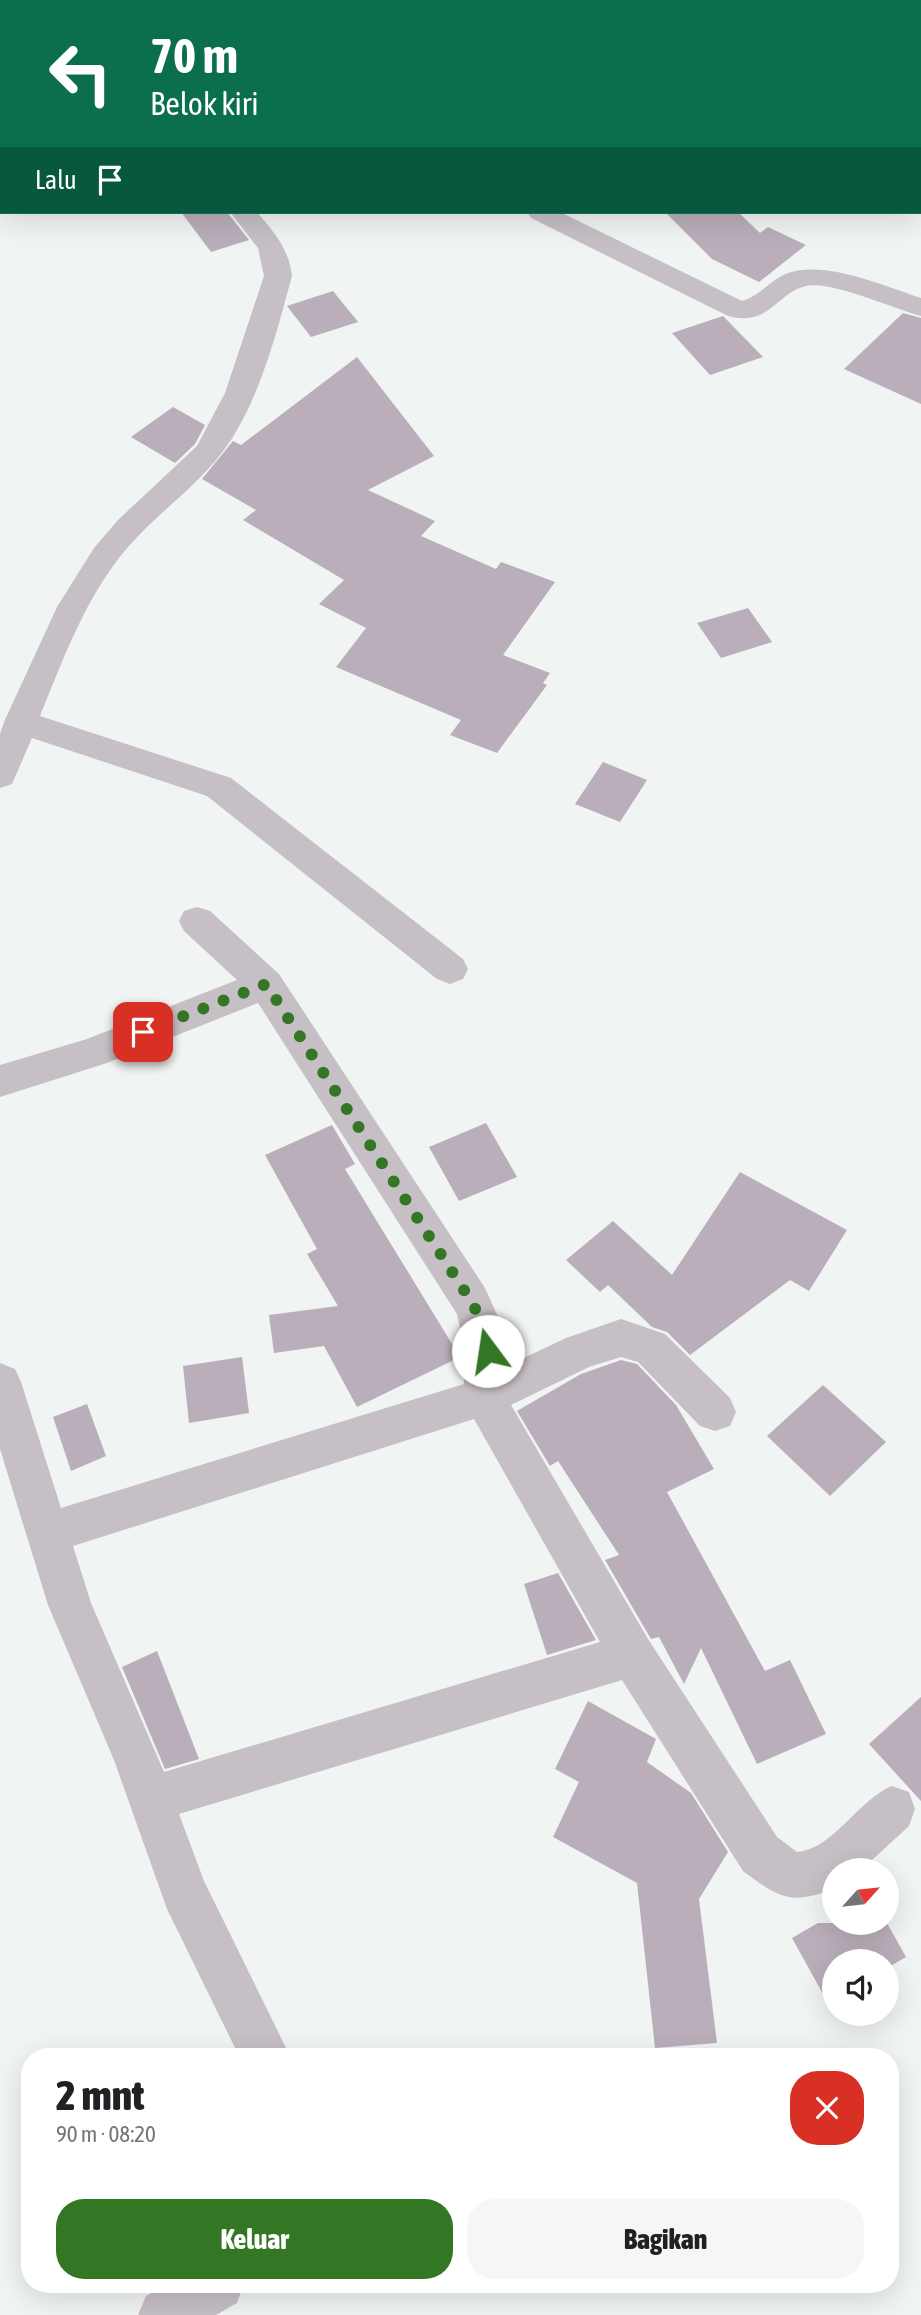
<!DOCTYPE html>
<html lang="id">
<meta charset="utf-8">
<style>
body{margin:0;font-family:"Asap Condensed",sans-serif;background:#f6f6f6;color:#202124;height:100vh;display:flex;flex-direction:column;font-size:26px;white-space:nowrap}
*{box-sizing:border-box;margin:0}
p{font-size:23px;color:#757577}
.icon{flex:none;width:38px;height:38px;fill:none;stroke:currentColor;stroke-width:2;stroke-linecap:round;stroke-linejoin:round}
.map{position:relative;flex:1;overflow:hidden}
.drawer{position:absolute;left:21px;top:2048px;width:878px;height:245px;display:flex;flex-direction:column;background:#fff;border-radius:28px;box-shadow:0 7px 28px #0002}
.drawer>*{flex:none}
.top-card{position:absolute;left:0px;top:0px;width:922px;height:214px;box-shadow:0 7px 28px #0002;background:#0b6e4f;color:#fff;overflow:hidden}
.needle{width:46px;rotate:63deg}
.controls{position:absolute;left:822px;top:1858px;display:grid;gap:14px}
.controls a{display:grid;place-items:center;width:77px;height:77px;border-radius:50%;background:#fff;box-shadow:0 7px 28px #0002;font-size:35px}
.pin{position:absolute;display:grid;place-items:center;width:60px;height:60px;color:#fff;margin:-30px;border-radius:14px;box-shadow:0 4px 10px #0006}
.me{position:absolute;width:77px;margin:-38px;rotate:346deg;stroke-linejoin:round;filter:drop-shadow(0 0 5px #0008)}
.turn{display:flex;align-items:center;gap:24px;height:147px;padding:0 35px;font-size:32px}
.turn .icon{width:91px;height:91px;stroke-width:2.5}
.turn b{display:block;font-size:49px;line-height:60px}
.then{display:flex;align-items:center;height:66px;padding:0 35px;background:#0003;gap:14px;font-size:26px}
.round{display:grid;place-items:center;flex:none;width:74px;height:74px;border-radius:28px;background:#f6f6f6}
.overview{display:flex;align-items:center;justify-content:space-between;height:119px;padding:0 35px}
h1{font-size:42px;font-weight:800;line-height:52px}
.primary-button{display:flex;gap:14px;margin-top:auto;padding:14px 35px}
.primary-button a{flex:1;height:80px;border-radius:28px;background:#337624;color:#fff;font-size:28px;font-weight:800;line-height:80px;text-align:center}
.primary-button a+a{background:#f6f6f6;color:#202124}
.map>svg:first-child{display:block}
.building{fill:#b9aeb9}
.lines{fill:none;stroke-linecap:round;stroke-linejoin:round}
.minor{fill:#c6bfc6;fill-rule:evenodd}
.route{stroke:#337624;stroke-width:12;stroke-dasharray:0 21.6}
</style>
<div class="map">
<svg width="921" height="2315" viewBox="0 0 921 2315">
<rect width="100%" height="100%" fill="#f0f4f3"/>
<g class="building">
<polygon points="181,212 227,212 249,240 211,252"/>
<polygon points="665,212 738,212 760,233 768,227 806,245 759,282 712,259"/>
<polygon points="333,291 358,322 311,337 287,306"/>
<polygon points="903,313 921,318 921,404 844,369"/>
<polygon points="723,316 763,357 710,375 672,333"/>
<polygon points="357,357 434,456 368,490 435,521 421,536 496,569 501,562 555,582 503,655 550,673 543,683 547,685 497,753 450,735 461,720 336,667 366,628 319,604 344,580 243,520 256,510 202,479 233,441 241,445"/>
<polygon points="173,407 205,425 195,444 175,463 131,437"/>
<polygon points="748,608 772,642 721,658 697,623"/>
<polygon points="603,762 647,780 620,822 575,804"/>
<polygon points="486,1123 517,1177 459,1201 429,1147"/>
<polygon points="332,1125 355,1164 345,1169 460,1357 357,1407 324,1346 274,1353 269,1315 338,1306 307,1254 317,1249 265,1155"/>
<polygon points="740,1172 847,1230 809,1291 790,1280 690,1355 667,1332 652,1327 608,1285 600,1292 566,1260 613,1221 672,1275"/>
<polygon points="242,1357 249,1413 189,1423 183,1366"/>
<polygon points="621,1360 637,1364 676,1405 714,1469 667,1492 765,1671 790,1660 826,1734 757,1764 701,1648 684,1684 659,1637 651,1639 605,1560 619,1555 558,1461 550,1466 517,1411 581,1374"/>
<polygon points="823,1385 886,1442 830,1496 767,1436"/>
<polygon points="87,1404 106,1456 71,1471 53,1417"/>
<polygon points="558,1573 596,1640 547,1655 524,1584"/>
<polygon points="157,1651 199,1759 165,1769 122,1667"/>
<polygon points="921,1697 921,1801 869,1744"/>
<polygon points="588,1701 656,1739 647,1762 691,1793 728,1852 699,1899 717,2043 655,2048 637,1883 553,1837 579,1782 555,1769"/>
<polygon points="818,1923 887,1923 906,1957 887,1968 887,1962 835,1962 835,1999 828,2003 792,1938"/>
</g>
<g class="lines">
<g class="minor">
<polygon points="129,0 153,0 128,2"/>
<polygon points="402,0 428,0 429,2 403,2"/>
<polygon points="723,0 746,0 747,1 722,2"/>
<polygon points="921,153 921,170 920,170 920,153"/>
<path d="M 230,212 L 257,212 C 274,232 289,249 292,276 C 277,331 262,391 231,440 C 203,483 161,509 128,547 C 87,594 63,659 40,716 L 231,778 L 463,959 L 468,969 L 463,979 L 450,984 L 437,979 L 207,796 L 32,738 L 12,784 L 0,788 L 0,734 L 4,722 L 57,607 L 94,548 L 118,520 L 197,446 L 225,393 L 264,276 L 258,248 Z"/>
<path d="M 527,212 L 560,212 L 742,301 C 760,296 771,279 788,273 C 825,260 885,286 921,298 L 921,316 C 895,309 830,280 806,286 C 776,293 770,327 728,316 L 531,218 Z"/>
<path d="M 197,907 L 210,911 L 279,974 L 485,1288 L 502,1326 L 507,1366 L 566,1338 L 621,1319 L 665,1334 L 730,1398 L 736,1412 L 730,1426 L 715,1431 L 700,1426 L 638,1362 L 621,1357 L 589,1367 L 511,1405 L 648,1639 L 777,1837 L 797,1852 C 832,1850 859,1799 892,1786 L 909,1792 L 915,1809 L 909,1826 L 860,1871 L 835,1871 L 835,1888 C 792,1906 779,1898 743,1871 L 622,1680 L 179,1814 L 204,1881 L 290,2056 L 239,2056 L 167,1909 L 114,1760 L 48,1605 L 0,1449 L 0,1363 L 15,1369 L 21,1382 L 61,1508 L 464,1384 L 465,1348 L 457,1314 L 258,1003 L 107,1063 L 0,1097 L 0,1065 L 87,1039 L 237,980 L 184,931 L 179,921 L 184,911 ZM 474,1419 L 600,1642 L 164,1772 L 91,1603 L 73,1546 Z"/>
<polygon points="168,2284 244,2284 237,2303 216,2315 138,2315 146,2296"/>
</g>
</g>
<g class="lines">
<polyline class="route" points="143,1032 266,984 471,1301 483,1324 488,1351"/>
</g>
</svg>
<div class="controls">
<a><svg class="needle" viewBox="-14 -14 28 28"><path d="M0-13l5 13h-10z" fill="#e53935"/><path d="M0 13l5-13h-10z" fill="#757577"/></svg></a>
<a><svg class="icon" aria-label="sound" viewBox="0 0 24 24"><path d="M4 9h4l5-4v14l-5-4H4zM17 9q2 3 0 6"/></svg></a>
</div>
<div class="pin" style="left:143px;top:1032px;background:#d93025"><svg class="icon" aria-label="arrive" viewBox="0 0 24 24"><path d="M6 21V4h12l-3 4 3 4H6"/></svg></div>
<svg class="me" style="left:488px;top:1351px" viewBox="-20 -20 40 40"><circle r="19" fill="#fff"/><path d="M0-13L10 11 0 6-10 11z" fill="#337624"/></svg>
<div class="top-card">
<div class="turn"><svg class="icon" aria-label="left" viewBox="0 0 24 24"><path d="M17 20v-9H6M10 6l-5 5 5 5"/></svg><div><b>70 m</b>Belok kiri</div></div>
<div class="then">Lalu<svg class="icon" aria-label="arrive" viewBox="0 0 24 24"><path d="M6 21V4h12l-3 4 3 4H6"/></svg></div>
</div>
<section class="drawer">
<div class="overview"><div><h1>2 mnt</h1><p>90 m · 08:20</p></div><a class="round" style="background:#d93025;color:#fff"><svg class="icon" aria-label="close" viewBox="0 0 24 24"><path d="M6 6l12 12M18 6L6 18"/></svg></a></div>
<div class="primary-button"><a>Keluar</a><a>Bagikan</a></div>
</section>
</div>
